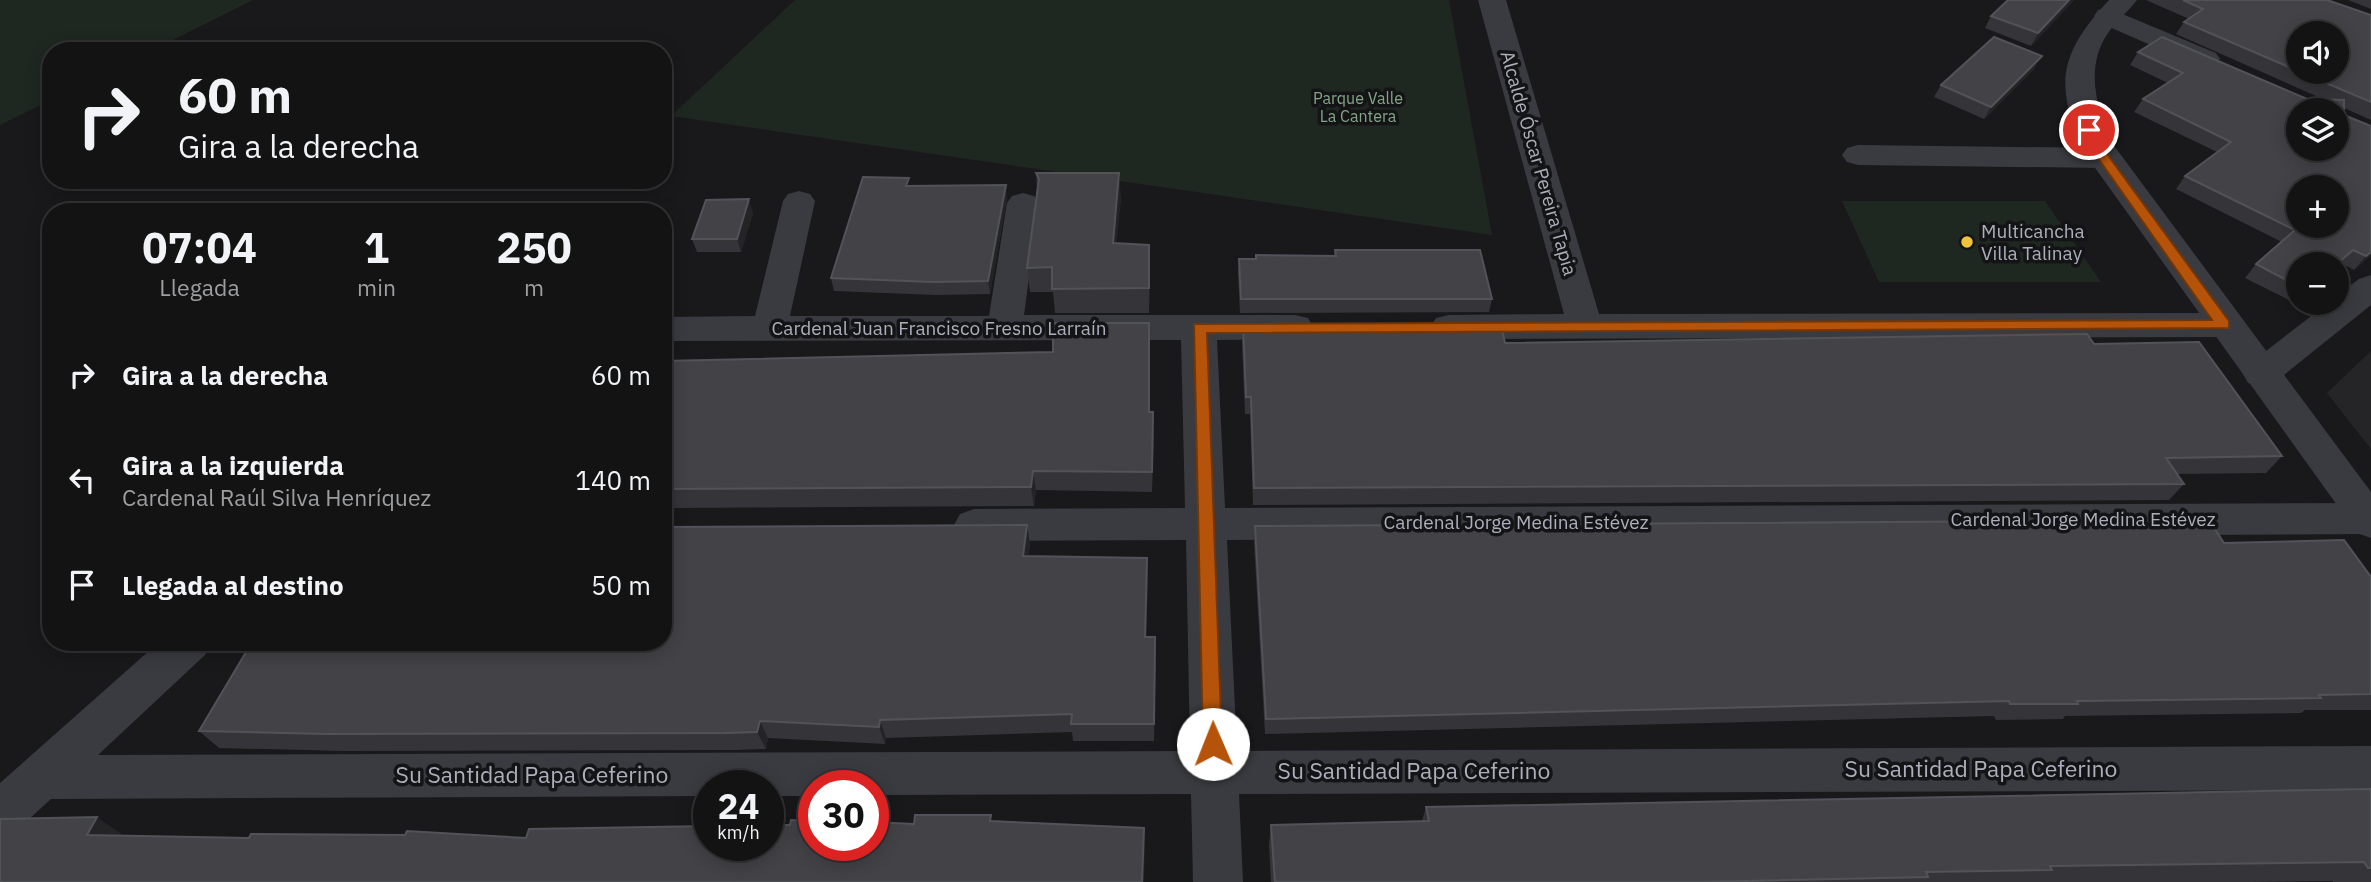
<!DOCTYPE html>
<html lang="es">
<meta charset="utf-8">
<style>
body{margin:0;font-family:"IBM Plex Sans",sans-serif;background:#1c1c1d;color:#f1f3f6;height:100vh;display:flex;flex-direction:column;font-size:26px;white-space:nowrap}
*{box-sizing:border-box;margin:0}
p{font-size:23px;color:#9d9ea0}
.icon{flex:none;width:38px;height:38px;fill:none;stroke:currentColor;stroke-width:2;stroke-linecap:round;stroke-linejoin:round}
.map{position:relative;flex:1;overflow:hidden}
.sheet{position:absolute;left:42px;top:203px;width:630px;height:448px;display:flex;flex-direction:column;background:#131314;border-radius:28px;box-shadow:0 4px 18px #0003,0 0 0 2px #323234}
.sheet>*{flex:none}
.banner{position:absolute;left:42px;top:42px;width:630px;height:147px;border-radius:28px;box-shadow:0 4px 18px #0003,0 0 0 2px #323234;background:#131314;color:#f1f3f6;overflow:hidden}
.buttons{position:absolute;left:2286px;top:21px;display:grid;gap:14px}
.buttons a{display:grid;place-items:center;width:63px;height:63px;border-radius:50%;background:#131314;box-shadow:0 4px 18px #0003,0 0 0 2px #323234;font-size:35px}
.speed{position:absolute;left:693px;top:770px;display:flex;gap:14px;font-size:35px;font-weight:700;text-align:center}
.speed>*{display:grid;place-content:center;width:91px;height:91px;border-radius:50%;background:#131314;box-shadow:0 4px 18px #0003,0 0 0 2px #323234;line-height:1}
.speed small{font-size:18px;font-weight:400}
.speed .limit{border:10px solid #d22;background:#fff;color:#111}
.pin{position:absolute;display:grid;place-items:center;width:60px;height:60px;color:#fff;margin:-30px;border:4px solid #fff;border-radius:50%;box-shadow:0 2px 7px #0007}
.me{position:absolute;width:77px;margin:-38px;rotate:359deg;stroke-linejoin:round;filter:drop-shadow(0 0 5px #0008)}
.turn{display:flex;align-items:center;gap:24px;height:147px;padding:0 21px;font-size:32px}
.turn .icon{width:91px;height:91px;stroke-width:2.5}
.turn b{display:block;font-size:49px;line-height:60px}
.eta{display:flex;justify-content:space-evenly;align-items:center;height:119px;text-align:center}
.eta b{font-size:42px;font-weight:700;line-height:49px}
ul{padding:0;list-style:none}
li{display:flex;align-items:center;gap:21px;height:105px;padding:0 21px}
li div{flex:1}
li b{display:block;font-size:26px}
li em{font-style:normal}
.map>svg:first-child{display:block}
.built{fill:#252528}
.green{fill:#1f2721}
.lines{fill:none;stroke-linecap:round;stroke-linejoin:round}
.minor{fill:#3a3b40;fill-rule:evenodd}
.tertiary{fill:#3a3b40;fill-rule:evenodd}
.wall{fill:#353539;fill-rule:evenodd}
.shaded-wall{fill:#242427}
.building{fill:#424247;stroke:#525359;stroke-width:2;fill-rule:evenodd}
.route{fill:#b45309;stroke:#753606;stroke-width:2}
.poi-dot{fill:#f1c33b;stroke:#141416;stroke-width:2.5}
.labels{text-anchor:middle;stroke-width:7;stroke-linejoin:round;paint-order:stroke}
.far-park-label{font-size:16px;fill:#83a688;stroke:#141416}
.street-label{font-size:19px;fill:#acafbb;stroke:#141416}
.poi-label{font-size:19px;fill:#acafbb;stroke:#141416;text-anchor:start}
.near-street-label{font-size:23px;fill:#acafbb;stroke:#141416}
</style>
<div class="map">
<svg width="2371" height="882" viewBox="0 0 2371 882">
<rect width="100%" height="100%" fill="#19191b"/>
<polygon class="built" points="2371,351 2371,449 2327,393"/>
<g class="green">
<polygon points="0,0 253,0 151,51 51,51 51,100 0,125"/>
<polygon points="795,0 1449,0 1492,235 671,116"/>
<polygon points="1842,201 2045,201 2101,282 1879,282"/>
</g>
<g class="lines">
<g class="minor">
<polygon points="1478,0 1506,0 1599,314 2224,313 2237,316 2242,325 2237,334 2224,337 1449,339 1436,336 1431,327 1436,318 1449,315 1564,314"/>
<polygon points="2108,8 2216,53 2220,59 2216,65 2206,68 2196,65 2098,22 2094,16 2098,10"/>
<polygon points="1858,145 2104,148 2115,151 2120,158 2115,165 2104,168 1858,165 1847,162 1842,155 1847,148"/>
<polygon points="799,191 810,194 815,201 790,316 989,316 1007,203 1012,196 1023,193 1034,196 1039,203 1024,315 1295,315 1308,318 1313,327 1308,336 1295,339 1217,340 1225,508 2371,503 2371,533 2368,534 1227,540 1237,751 2371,746 2371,790 1239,794 1243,882 1193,882 1191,794 873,795 873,786 814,786 814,796 768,796 768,786 709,786 709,796 51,799 17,830 0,837 0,783 159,642 212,642 205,655 98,755 1190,751 1186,540 974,541 960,536 954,525 960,514 974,509 1185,508 1181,340 663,341 663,317 755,316 783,201 788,194"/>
<polygon points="2371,275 2371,305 2274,383 2261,387 2248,383 2243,374 2248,365 2328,303 2336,303 2336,296 2359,279"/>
</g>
<path class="tertiary" d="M 2109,0 L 2137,0 C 2128,12 2116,21 2108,33 C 2084,68 2097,109 2112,143 L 2371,492 L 2371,538 L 2357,533 L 2088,158 C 2054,88 2056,57 2109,0 Z"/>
</g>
<g class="wall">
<polygon points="2008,0 2074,0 2031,46 1985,28 1991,16"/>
<path d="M 2146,0 L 2327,0 L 2371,15 L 2371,120 L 2344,108 L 2344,115 L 2371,126 L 2371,255 L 2354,270 L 2341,263 L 2298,264 L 2298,303 L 2297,304 L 2245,278 L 2256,264 L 2282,242 L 2176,189 L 2185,176 L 2217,152 L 2134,112 L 2143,99 L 2168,83 L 2130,65 L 2138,52 L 2307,99 L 2325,100 L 2176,34 L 2184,22 L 2189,19 ZM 2298,33 L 2336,72 L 2298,72 Z"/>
<polygon points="2348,0 2371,0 2371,9"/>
<polygon points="2034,69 1984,119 1934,97 1941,85"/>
<polygon points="1036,173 1121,198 1116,243 1150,270 1149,313 1055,313 1053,292 1030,292 1027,268 1037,190"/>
<polygon points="910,186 1007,198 990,294 936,295 834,291 831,278"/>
<polygon points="753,213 741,252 697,252 692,239"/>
<polygon points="1335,250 1492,299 1489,312 1240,313 1238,272 1239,259 1334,256"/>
<polygon points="1149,323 1149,412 1154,431 1152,492 1036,490 1034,506 663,508 663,361 1053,352"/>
<polygon points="1243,325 1505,343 2094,344 2282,456 2266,473 2177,474 2184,484 2169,500 1253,505 1250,414 1245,414 1242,343"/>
<polygon points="1027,525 1030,544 1028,556 1148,577 1146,637 1156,655 1154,741 1073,741 1072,732 886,738 885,744 768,738 766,749 735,750 345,751 219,748 199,731"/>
<polygon points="1255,526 2224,543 2371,577 2371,710 2305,710 2301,713 2065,716 2063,719 1996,720 1994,716 1265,734 1254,542"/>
<polygon points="2371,789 2371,882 2333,882 2333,881 2250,882 1271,882 1269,845 1271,825 1422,821 1426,807"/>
</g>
<g class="shaded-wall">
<polygon points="2069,0 2074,0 2031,46 2038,33"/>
<polygon points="2042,56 2034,69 1984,119 1991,107"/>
<polygon points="1119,173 1121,198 1114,268 1113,243"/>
<polygon points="1006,185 1007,198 990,294 988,281"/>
<polygon points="749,199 753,213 741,252 737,239"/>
<polygon points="2353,250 2341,263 2336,268 2336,265"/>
<polygon points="2371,252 2371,255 2354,270 2366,256"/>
<polygon points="1153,412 1154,431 1152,492 1152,472"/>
<polygon points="1033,471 1036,490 1034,506 1031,487"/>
<polygon points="1027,525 1030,544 1026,575 1023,556"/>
<polygon points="1147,558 1148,577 1146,655 1145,637"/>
<polygon points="1155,637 1156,655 1154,741 1154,724"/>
<polygon points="880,720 886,738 885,744 879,727"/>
<polygon points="760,721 768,738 766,749 757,732"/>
<polygon points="97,817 123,835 114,853 87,835"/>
<polygon points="1144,828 1145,845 1144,882 1142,882"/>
</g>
<g class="building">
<polygon points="2008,0 2069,0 2038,33 1991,16"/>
<polygon points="2183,0 2327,0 2371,15 2371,102 2300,72 2336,72 2336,33 2298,33 2298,71 2184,22 2203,9"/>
<polygon points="1994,37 2042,56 1991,107 1941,85"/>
<path d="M 2162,37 L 2307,99 L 2344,100 L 2344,115 L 2371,126 L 2371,252 L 2366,256 L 2353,250 L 2336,265 L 2336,264 L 2298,264 L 2298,286 L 2256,264 L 2295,230 L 2185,176 L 2231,142 L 2143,99 L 2183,73 L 2138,52 ZM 2298,110 L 2336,110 L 2336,149 L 2298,149 ZM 2298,187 L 2336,187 L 2336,226 L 2298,226 Z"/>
<polygon points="1036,173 1119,173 1113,243 1149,245 1149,288 1052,289 1052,267 1027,268 1039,179"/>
<polygon points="863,177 909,178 906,186 1006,185 988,281 933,282 831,278"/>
<polygon points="749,199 737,239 692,239 706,200"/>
<polygon points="1335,250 1480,250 1492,299 1241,299 1239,259 1256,259 1256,255 1336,256"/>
<polygon points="1053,323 1149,323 1149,412 1153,412 1152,472 1033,471 1031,487 663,489 663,361 1053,352"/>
<polygon points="1243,325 1501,325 1505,343 2087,334 2094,344 2199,342 2282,456 2166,458 2184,484 1254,488 1251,397 1246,397"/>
<polygon points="2209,520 2224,543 2344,540 2371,577 2371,694 2319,695 2321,698 2077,701 2078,704 2010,704 2009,701 1266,719 1255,526"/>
<polygon points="1027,525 1023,556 1147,558 1145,637 1155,637 1154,724 1071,724 1072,714 880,720 879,727 760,721 757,732 725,733 327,734 199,731 252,642 663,642 663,527"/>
<polygon points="2371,789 2371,868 2368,868 2364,862 2050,866 2052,870 1926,872 1928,877 1701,882 1275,882 1271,825 1429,821 1426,807"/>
<polygon points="915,815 991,815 990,821 1144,828 1142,882 0,882 0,819 97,817 87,835 249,838 251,834 405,835 407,831 526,838 529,829 709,826 709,845 768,845 768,825 790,825 791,820 814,821 814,845 873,845 873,822 914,824"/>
</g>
<polygon class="route" points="2089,126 2094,127 2110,158 2229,321 2229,328 1207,333 1222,744 1219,751 1213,753 1206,751 1203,744 1194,324 2212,320 2098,158 2083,130"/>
<circle class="poi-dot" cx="1967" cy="242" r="7"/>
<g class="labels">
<g class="far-park-label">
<text x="1358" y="104">Parque Valle<tspan x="1358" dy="18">La Cantera</tspan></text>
</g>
<g class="street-label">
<text transform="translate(1539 163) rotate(74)" y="7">Alcalde Óscar Pereira Tapia</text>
<text x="939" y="335">Cardenal Juan Francisco Fresno Larraín</text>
<text x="2083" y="526">Cardenal Jorge Medina Estévez</text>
<text x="1516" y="529">Cardenal Jorge Medina Estévez</text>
</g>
<g class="poi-label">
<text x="1981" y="238">Multicancha<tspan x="1981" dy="22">Villa Talinay</tspan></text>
</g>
<g class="near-street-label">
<text x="1981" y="777">Su Santidad Papa Ceferino</text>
<text x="1414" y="779">Su Santidad Papa Ceferino</text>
<text x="532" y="783">Su Santidad Papa Ceferino</text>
</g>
</g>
</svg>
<div class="buttons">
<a><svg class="icon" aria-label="sound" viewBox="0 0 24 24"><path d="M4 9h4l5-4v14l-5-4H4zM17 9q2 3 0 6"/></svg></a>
<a><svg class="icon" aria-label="layers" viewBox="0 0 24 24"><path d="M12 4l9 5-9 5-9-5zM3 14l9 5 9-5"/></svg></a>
<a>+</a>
<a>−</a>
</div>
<div class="speed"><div>24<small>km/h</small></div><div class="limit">30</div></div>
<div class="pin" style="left:2089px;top:130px;background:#d93025"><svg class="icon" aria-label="arrive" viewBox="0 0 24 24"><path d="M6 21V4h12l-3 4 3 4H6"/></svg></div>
<svg class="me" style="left:1213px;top:744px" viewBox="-20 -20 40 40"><circle r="19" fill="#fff"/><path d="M0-13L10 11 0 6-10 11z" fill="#b45309"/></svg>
<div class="banner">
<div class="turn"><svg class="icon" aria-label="right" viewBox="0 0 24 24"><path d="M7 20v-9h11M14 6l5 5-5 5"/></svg><div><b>60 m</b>Gira a la derecha</div></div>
</div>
<section class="sheet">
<div class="eta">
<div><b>07:04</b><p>Llegada</p></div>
<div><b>1</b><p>min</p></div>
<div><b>250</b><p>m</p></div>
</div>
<ul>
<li><svg class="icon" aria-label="right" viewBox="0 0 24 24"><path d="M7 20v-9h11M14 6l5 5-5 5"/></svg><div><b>Gira a la derecha</b></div><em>60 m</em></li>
<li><svg class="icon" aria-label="left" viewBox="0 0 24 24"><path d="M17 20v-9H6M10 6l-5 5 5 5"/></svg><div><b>Gira a la izquierda</b><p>Cardenal Raúl Silva Henríquez</p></div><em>140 m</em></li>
<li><svg class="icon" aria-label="arrive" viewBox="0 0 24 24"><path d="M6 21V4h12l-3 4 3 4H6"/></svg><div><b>Llegada al destino</b></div><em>50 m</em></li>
</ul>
</section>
</div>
